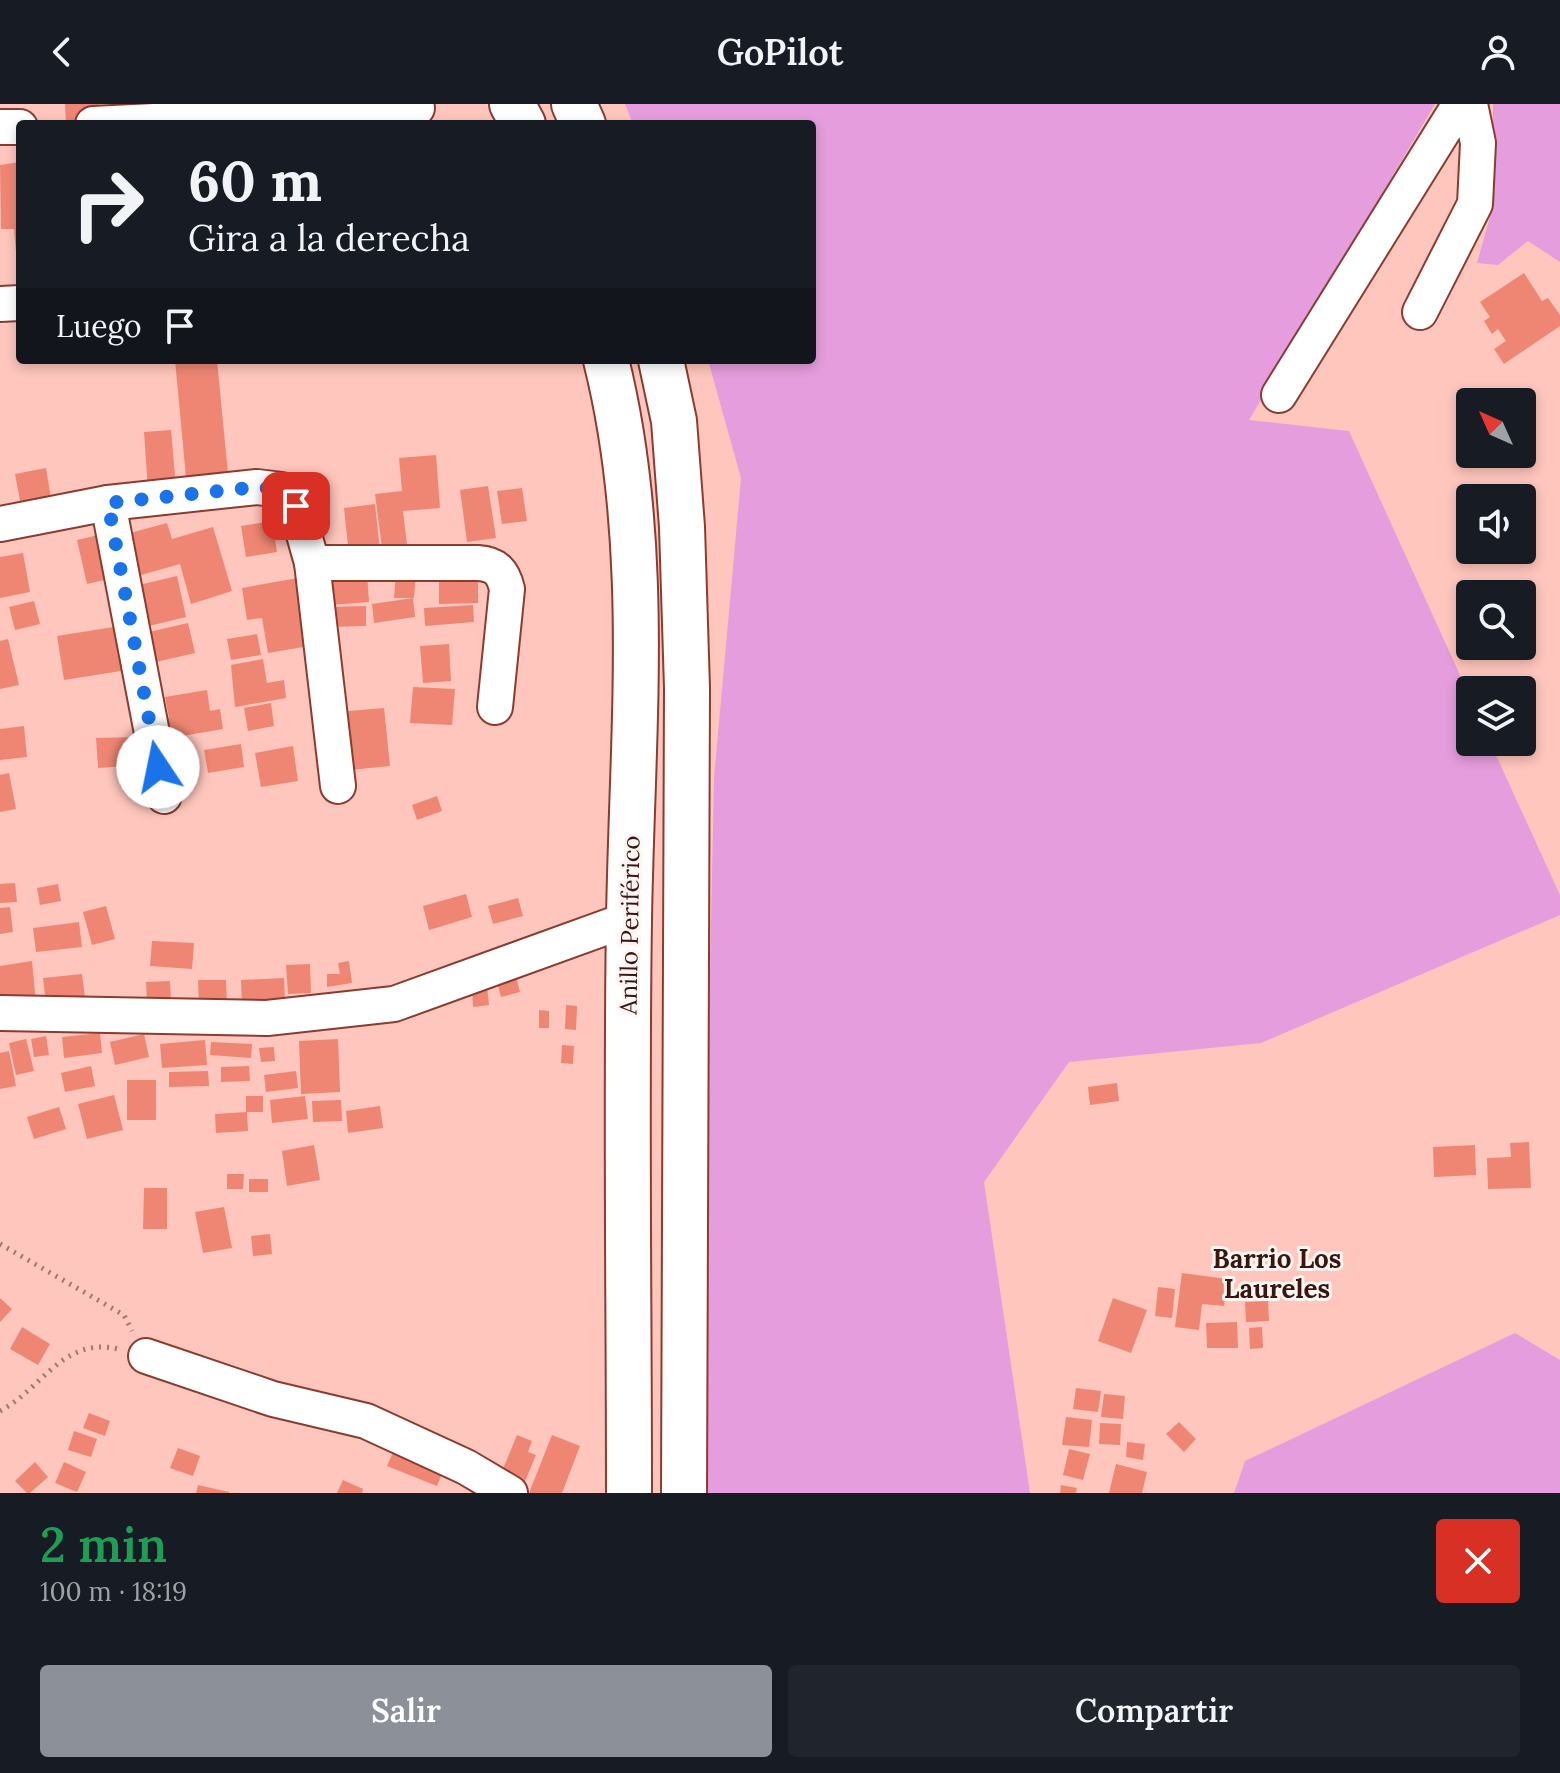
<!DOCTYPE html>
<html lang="es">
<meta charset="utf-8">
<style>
body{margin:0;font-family:Lora,serif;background:#20242c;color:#f1f3f6;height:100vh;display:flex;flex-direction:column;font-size:30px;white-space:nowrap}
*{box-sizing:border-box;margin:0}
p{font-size:26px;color:#9ea1a6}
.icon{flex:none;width:44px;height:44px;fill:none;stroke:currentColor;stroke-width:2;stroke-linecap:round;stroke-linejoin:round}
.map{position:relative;height:1389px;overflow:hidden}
.sheet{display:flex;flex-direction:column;background:#171b24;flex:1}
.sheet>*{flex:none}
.guide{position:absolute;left:16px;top:16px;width:800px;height:244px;border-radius:8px;box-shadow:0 4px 12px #0003;background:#171b24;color:#f1f3f6;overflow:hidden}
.needle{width:52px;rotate:315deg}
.buttons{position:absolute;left:1456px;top:284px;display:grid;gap:16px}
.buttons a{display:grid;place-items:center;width:80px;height:80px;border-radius:8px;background:#171b24;box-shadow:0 4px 12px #0003;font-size:40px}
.pin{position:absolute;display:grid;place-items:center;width:68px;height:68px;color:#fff;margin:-34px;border-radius:16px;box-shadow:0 4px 12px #0006}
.me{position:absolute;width:88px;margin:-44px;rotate:349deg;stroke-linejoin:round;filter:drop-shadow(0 0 6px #0008)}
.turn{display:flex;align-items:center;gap:28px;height:168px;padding:0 40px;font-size:36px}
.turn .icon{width:104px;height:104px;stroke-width:2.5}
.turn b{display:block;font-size:56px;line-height:68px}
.then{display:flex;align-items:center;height:76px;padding:0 40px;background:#0003;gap:16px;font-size:30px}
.round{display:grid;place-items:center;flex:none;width:84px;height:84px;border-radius:8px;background:#20242c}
.overview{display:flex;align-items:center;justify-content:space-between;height:136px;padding:0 40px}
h1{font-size:48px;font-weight:600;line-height:60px;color:#1e9e55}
.button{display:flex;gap:16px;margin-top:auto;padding:16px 40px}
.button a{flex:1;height:92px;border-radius:8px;background:#8c9099;color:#fff;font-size:32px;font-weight:600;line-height:92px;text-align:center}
.button a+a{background:#20242c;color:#f1f3f6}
header{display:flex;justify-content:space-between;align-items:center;height:104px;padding:0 40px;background:#171b24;font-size:36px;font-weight:600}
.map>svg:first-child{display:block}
.green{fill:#e59ddd}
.building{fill:#ef8673}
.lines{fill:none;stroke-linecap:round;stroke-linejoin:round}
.minor-casing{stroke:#8a3c30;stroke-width:38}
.highway-casing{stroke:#8a3c30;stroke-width:48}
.path{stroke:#a3766e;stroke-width:5;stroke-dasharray:2 6;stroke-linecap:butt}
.minor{stroke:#fff;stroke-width:34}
.highway{stroke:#fff;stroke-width:44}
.route{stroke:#1a73e8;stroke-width:14;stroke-dasharray:0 25.2}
.labels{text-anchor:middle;stroke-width:6;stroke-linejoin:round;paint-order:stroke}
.street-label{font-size:24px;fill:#381711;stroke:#fef4f2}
.neighbourhood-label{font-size:26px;font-weight:bold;fill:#381711;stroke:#fef4f2}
</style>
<header><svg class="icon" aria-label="back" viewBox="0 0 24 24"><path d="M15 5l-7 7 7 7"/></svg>GoPilot<svg class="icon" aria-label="person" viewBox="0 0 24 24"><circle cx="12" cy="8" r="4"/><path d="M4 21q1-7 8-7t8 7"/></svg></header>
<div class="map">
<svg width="1560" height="1389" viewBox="0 0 1560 1389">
<rect width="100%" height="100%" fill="#fec6bc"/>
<g class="green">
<polygon points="625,0 1435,0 1249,316 1349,327 1470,593 1470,638 1490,638 1560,791 1560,811 1261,939 1069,958 984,1078 1030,1389 699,1389 714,674 741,374 708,256 812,256 812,20 633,20"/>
<polygon points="1493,0 1560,0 1560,158 1528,137 1498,161 1477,159 1493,102"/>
<polygon points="1515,1229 1560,1256 1560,1389 1234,1389 1245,1357"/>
</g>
<g class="building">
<polygon points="65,0 99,0 100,18 66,20"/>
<polygon points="20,58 20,160 17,160 14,125 1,125 0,61"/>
<polygon points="1524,169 1542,197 1548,194 1560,211 1560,222 1504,260 1494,245 1506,237 1498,225 1492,230 1484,217 1490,213 1480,198"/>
<polygon points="175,256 217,256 229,380 187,384"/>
<polygon points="171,326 176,383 148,386 144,328"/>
<polygon points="436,351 440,404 403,407 407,441 382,444 375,390 402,387 399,354"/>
<polygon points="46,364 52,401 22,407 15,370"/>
<polygon points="488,382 496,434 467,438 460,386"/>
<polygon points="522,384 527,417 502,420 497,387"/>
<polygon points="375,400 380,447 349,451 344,404"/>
<polygon points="272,417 277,448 246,453 241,422"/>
<polygon points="167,419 172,435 213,423 232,487 191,500 180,460 141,471 130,429"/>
<polygon points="103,430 113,474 87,480 77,436"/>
<polygon points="23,449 30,488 0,494 0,453"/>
<polygon points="396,466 416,468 414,494 394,494"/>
<polygon points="367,469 369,498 331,501 329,472"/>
<polygon points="177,472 186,513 149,522 139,481"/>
<polygon points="478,472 478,499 439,500 439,473"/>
<polygon points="298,474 309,542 268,549 262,514 247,516 242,484"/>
<polygon points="413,494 415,513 374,519 372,500"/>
<polygon points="34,497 40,520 15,526 9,503"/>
<polygon points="473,501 474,518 425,522 424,504"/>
<polygon points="366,502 366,522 329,523 329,503"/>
<polygon points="188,519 195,549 156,558 149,528"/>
<polygon points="120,522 127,566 64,576 57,532"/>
<polygon points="257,530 261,551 231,556 227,535"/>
<polygon points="8,535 19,581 0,585 0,537"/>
<polygon points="449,540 451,577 423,579 420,542"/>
<polygon points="263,555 267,579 284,576 286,594 235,603 231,561"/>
<polygon points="413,583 455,585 452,621 410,619"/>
<polygon points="207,586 210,607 220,605 223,625 165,635 162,615 169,614 165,593"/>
<polygon points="271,599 274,622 248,627 244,604"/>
<polygon points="384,604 390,662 350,666 337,608"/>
<polygon points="24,622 27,653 0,656 0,625"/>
<polygon points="139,633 141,661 98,664 96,634"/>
<polygon points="241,640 244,663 208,669 204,646"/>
<polygon points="293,642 298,677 261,683 255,649"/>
<polygon points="9,669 16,705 0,708 0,671"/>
<polygon points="437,692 442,707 417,716 412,701"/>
<polygon points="15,779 17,798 0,799 0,780"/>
<polygon points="58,780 61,797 40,801 37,784"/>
<polygon points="466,790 472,813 429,826 423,802"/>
<polygon points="518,794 523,812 493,820 488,802"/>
<polygon points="106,802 115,835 92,841 83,808"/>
<polygon points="10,803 13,828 0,830 0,804"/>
<polygon points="79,818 82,843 36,848 33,824"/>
<polygon points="152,837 194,839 192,865 150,862"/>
<polygon points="32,857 36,899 0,902 0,862"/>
<polygon points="349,857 352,879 327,883 327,870 340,870 338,859"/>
<polygon points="310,860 311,889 288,890 286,861"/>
<polygon points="515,869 520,888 501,893 496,874"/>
<polygon points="82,870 86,902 47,907 43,874"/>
<polygon points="284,874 285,898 242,900 241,876"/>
<polygon points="198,876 226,876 227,901 199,902"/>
<polygon points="170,877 171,896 147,897 146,878"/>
<polygon points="487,883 489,901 473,903 472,884"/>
<polygon points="566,901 577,902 576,926 565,925"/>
<polygon points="539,906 549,907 549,924 539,924"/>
<polygon points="100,929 102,949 64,954 62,933"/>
<polygon points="144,930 149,953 115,961 110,938"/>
<polygon points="46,932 49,951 34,953 31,935"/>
<polygon points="26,935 34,967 16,971 9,939"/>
<polygon points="338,935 340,988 301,990 299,937"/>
<polygon points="205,936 207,961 162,964 160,940"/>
<polygon points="211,938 252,940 251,954 210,951"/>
<polygon points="562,941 574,942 573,960 561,959"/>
<polygon points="274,943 275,957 261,958 259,944"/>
<polygon points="9,947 16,982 0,985 0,949"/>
<polygon points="91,962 95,982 65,988 61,969"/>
<polygon points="249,962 250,977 221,978 221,963"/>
<polygon points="208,967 209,982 169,983 169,968"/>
<polygon points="296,967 298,984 266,988 264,971"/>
<rect x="127" y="976" width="29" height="40"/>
<polygon points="1117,979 1119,997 1090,1001 1088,983"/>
<polygon points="114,991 123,1026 87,1035 78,1000"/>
<rect x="246" y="992" width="17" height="16"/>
<polygon points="305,992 308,1015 272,1019 270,996"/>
<polygon points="341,996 342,1017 313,1018 312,997"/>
<polygon points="380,1002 383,1024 348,1029 346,1007"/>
<polygon points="59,1003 66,1025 34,1035 27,1013"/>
<polygon points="247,1008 248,1027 216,1029 215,1010"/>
<polygon points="1529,1038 1531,1084 1488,1085 1487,1054 1511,1053 1510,1039"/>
<polygon points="314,1041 320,1076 287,1082 282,1047"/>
<polygon points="1475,1041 1476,1071 1434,1073 1433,1043"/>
<polygon points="227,1070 244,1070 243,1085 227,1085"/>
<rect x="249" y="1075" width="19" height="13"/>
<polygon points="144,1084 167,1084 167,1125 143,1125"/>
<polygon points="224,1103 232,1144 203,1149 195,1108"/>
<polygon points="270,1130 272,1150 253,1152 251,1132"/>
<polygon points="1182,1169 1227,1175 1224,1202 1202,1200 1199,1226 1175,1223"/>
<polygon points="1158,1183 1175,1185 1172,1214 1155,1212"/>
<polygon points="0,1194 12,1205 0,1218"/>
<polygon points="1113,1194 1147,1206 1131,1249 1098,1237"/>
<polygon points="1268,1197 1269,1217 1246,1218 1245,1198"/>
<polygon points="1237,1218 1238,1244 1207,1244 1206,1219"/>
<polygon points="22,1223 50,1240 38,1261 10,1245"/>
<polygon points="1262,1223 1263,1244 1250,1245 1249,1224"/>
<polygon points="1076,1284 1101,1287 1098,1308 1073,1305"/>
<polygon points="1104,1290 1125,1292 1123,1315 1101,1313"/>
<polygon points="89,1309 110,1317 105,1332 83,1324"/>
<polygon points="1066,1313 1092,1316 1089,1343 1062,1341"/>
<polygon points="1179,1318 1196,1335 1184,1348 1166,1330"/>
<polygon points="1100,1319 1121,1320 1120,1341 1099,1340"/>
<polygon points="74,1327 97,1335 91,1353 68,1346"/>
<polygon points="517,1331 532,1337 528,1348 536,1351 521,1387 498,1377"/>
<polygon points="552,1331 580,1342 562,1389 529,1389"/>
<polygon points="1127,1338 1145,1340 1143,1356 1126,1353"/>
<polygon points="397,1339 446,1359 437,1382 387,1362"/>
<polygon points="178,1344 200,1352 193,1372 170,1364"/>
<polygon points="1069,1345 1090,1350 1083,1376 1063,1371"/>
<polygon points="35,1358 48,1373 30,1389 27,1389 15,1377"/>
<polygon points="64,1358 86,1368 77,1388 55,1379"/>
<polygon points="1116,1360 1147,1368 1142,1389 1109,1389"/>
<polygon points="343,1376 363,1385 362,1389 337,1389"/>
<polygon points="198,1381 229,1388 229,1389 196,1389"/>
<polygon points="1061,1381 1077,1384 1076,1389 1060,1389"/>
</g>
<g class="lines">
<defs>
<g id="minor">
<polyline points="93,20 417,4"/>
<polyline points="0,23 20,23"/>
<polyline points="0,200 20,199"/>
<polyline points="1420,208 1475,100 1478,39 1470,0"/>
<polyline points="1279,291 1460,0"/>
<polyline points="108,399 164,692"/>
<polyline points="0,420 108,399 257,383 282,386 296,402 312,459 338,682"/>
<path d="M 312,459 L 478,459 C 496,460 503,468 507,485 L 495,603"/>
<polyline points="0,909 267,914 394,900 629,815"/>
<polyline points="146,1252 273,1295 366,1317 466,1363 510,1389"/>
</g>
<g id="highway">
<polyline points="512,0 523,20"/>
<polyline points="574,0 583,20"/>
<path d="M 606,256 C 652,439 632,629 629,815 C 626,1006 629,1198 629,1389"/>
<polyline points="661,256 674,317 682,423 687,584 684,1389"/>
</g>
</defs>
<use href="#minor" class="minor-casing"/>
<use href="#highway" class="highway-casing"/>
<g class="path">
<polyline points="0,1140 124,1211 132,1227"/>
<path d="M 0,1307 C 41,1286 63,1232 118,1245"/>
</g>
<use href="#minor" class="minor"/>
<use href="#highway" class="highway"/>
</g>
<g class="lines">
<polyline class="route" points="158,663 108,399 257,383 282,386 296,402"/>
</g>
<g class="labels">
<g class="street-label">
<text transform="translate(630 821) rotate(-89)" y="8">Anillo Periférico</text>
</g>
<g class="neighbourhood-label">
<text x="1277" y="1164">Barrio Los<tspan x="1277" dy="30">Laureles</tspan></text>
</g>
</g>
</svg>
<div class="buttons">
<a><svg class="needle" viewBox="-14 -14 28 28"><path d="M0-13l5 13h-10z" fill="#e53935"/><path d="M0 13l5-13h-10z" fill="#9ea1a6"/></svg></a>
<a><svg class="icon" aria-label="sound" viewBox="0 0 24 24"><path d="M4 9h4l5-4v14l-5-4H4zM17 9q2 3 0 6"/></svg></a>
<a><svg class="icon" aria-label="search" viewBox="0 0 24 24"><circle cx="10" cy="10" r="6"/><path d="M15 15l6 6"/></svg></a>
<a><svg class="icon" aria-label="layers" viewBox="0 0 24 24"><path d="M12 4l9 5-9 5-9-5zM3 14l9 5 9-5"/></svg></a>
</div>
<div class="pin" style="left:296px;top:402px;background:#d93025"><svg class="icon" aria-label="arrive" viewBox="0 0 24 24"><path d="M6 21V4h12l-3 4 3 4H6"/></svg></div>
<svg class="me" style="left:158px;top:663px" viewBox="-20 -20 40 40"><circle r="19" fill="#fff"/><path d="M0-13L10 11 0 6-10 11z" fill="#1a73e8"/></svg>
<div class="guide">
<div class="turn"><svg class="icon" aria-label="right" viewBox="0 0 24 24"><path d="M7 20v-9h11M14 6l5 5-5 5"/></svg><div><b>60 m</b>Gira a la derecha</div></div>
<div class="then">Luego<svg class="icon" aria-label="arrive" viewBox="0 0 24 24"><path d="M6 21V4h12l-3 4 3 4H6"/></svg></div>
</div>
</div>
<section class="sheet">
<div class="overview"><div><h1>2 min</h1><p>100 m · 18:19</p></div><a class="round" style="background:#d93025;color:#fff"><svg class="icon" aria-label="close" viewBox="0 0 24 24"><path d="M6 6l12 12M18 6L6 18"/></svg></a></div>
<div class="button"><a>Salir</a><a>Compartir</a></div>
</section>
